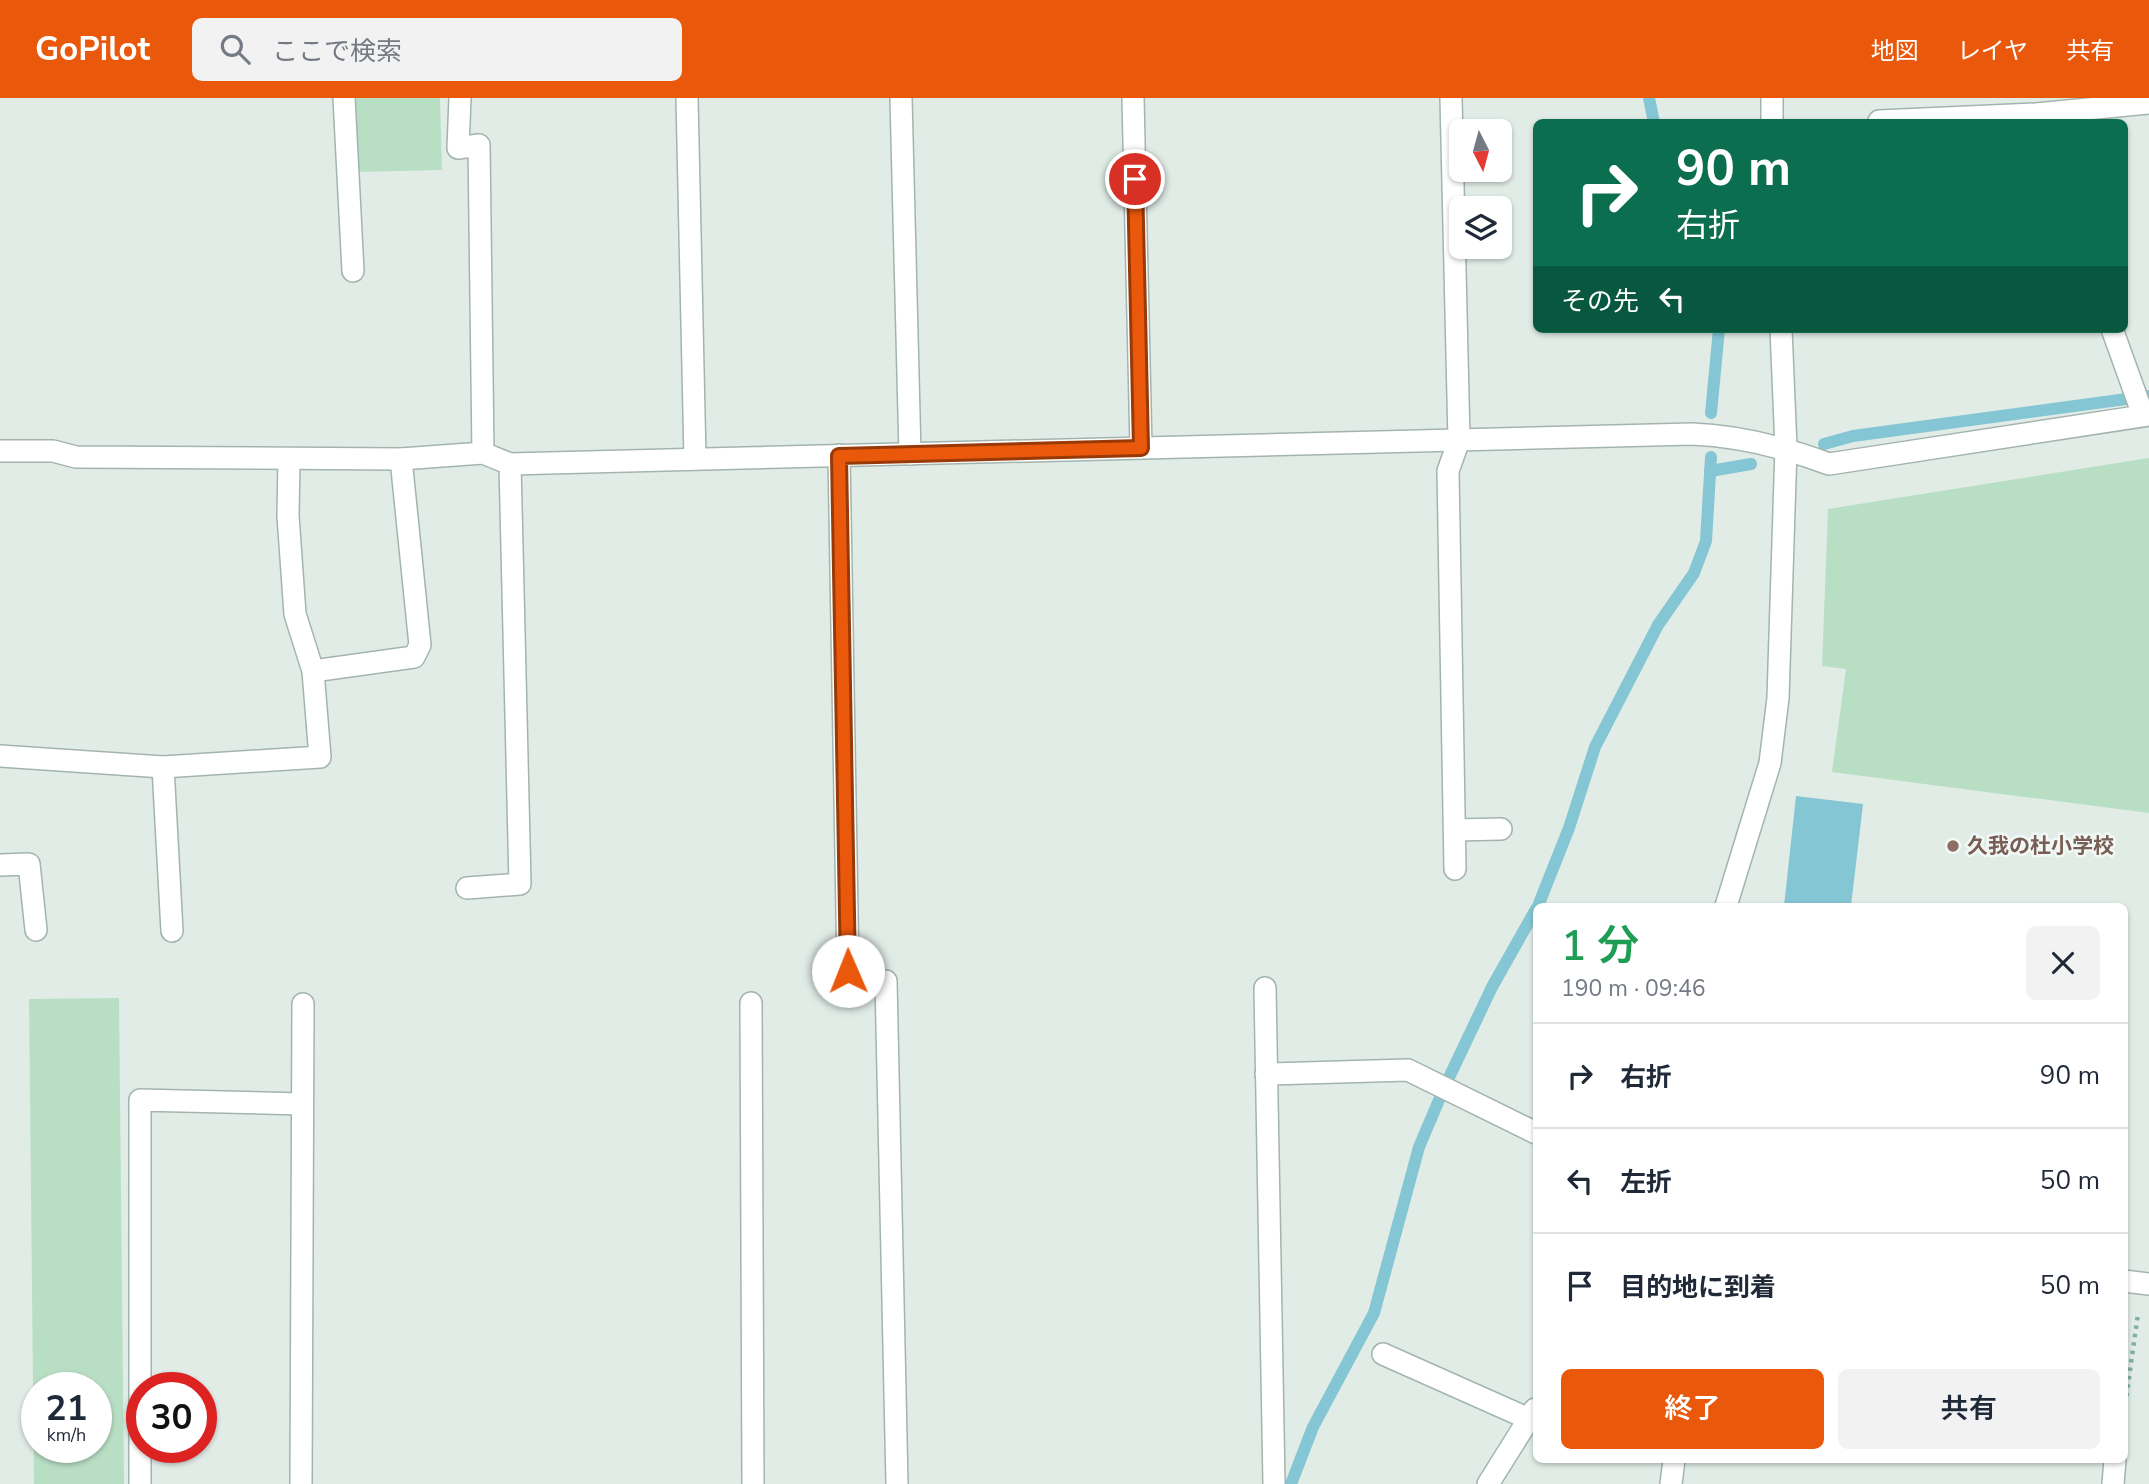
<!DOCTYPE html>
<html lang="ja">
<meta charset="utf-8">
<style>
body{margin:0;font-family:"Nunito Sans","Noto Sans JP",sans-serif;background:#f2f2f3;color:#1f2937;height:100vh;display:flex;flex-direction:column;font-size:26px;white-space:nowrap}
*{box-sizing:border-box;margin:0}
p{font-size:23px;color:#747a83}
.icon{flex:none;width:38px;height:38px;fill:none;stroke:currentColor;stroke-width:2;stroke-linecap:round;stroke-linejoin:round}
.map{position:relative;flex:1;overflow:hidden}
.details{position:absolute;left:1533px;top:805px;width:595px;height:560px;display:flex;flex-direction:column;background:#fff;border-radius:10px;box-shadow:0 2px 5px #0004}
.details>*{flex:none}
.hud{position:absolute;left:1533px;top:21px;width:595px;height:214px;border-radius:10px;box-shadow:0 2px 5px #0004;background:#0b6e4f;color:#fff;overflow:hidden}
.needle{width:46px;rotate:174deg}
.fabs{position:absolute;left:1449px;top:21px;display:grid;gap:14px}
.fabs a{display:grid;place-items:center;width:63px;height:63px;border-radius:10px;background:#fff;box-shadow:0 2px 5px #0004;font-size:35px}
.speed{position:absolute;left:21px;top:1274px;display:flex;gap:14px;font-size:35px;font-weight:700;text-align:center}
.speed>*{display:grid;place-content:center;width:91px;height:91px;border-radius:50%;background:#fff;box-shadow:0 2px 5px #0004;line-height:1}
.speed small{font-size:18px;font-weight:400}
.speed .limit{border:10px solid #d22;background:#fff;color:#111}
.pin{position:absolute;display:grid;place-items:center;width:60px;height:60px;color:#fff;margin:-30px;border:4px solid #fff;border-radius:50%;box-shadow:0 2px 7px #0007}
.me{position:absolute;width:77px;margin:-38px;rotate:359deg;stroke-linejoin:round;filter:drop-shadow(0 0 5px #0008)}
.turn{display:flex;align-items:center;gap:24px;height:147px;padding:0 28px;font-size:32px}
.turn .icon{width:91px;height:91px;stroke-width:2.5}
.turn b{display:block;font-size:49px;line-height:60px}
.then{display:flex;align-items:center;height:66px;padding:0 28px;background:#0003;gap:14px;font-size:26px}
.round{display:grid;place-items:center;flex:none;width:74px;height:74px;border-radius:10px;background:#f2f2f3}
.overview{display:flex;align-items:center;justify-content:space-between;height:119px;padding:0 28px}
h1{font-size:42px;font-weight:600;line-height:52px;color:#1e9e55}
.action{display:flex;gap:14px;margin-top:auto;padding:14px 28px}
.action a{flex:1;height:80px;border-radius:10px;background:#ea580c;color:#fff;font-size:28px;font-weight:600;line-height:80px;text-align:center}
.action a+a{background:#f2f2f3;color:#1f2937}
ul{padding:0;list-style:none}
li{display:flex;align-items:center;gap:21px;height:105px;padding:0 28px;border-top:2px solid #e0e1e3}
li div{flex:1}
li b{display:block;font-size:26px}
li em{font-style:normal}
header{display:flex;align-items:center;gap:42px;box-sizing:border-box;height:98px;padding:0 35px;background:#ea580c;color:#fff}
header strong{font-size:33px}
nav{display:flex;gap:38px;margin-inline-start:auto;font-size:24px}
.search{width:490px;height:63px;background:#f2f2f3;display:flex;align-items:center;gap:18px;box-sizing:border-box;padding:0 24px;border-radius:10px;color:#747a83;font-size:26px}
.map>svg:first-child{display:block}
.green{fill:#b8dfc4;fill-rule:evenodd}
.water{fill:#85c6d4}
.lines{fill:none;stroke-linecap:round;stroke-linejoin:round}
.stream{stroke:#85c6d4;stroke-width:12}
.minor-casing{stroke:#a3b4af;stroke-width:24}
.tertiary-casing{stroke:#a3b4af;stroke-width:24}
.path{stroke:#7fb2a3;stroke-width:4.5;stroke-dasharray:3.5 5;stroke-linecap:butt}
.minor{stroke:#fff;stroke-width:21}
.tertiary{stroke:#fff;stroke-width:21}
.route-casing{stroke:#983908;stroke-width:18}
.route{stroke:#ea580c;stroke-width:12}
.education-dot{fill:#8d6e63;stroke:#f1f8f5;stroke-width:2.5}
.labels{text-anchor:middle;stroke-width:5;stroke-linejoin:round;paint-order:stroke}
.education-label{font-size:21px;font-weight:bold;fill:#785e54;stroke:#f1f8f5;text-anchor:start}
</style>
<header>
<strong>GoPilot</strong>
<div class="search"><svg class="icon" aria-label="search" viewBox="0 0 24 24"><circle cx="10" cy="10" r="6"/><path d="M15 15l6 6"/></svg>ここで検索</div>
<nav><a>地図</a><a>レイヤ</a><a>共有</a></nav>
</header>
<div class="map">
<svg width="2149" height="1386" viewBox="0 0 2149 1386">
<rect width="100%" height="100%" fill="#e1ece7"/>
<g class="green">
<polygon points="352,0 440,0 442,72 356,74"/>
<polygon points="2149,360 2149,715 1832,674 1846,571 1822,568 1828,411"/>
<path d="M 119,900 L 124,1386 L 34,1386 L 29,901 ZM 37,1290 L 96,1290 L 96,1349 L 37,1349 Z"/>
</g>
<polygon class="water" points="1796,698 1863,706 1851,808 1784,808"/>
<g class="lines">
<g class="stream">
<polyline points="1649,0 1654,24"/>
<polyline points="1711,315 1719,231"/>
<polyline points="1824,346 1853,338 2149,298"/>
<polyline points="1710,373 1751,366"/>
<polyline points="1538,808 1569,730 1595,649 1658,527 1694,475 1706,443 1711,359"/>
<polyline points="1291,1386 1313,1329 1374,1215 1419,1049 1445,988 1492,889 1536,811"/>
</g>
<defs>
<g id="minor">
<polyline points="344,0 353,173"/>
<polyline points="460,0 458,50 479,47 483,355"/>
<polyline points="687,0 695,361"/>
<polyline points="901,0 910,356"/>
<polyline points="1133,0 1141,350"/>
<polyline points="1451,0 1459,342 1448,373 1455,771"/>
<polyline points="1772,0 1772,24"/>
<polyline points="1879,23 2036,16 2149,5"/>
<polyline points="2112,231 2143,317"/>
<path d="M 0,353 L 53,353 L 76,359 L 401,361 L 483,355 L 510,366 L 1692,336 C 1740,338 1784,349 1829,366 L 2149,317"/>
<polyline points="839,357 848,873"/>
<polyline points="313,573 414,559 420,547 401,361"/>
<polyline points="0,658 163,669 320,659 313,573 295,516 288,418 289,361"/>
<polyline points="163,669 172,833"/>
<polyline points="1455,732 1501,731"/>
<polyline points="0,767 29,766 36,832"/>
<polyline points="467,790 520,786 510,366"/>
<polyline points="1726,808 1770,665 1778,600 1786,350 1781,231"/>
<polyline points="886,883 897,1386"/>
<polyline points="1265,890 1274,1386"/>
<polyline points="751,905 753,1386"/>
<polyline points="1266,976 1408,972 1536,1035"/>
<polyline points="1383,1256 1529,1321"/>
<polyline points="140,1386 140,1002 302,1006"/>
<polyline points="301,1386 303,906"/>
<polyline points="1488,1386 1535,1311"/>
<polyline points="1671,1386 1674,1362"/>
<polyline points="2113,1386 2115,1362"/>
</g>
<polyline id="tertiary" points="2124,1183 2149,1186"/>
</defs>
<use href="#minor" class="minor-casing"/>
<use href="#tertiary" class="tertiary-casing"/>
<polyline class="path" points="2124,1315 2138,1216"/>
<use href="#minor" class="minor"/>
<use href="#tertiary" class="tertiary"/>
</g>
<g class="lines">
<defs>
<polyline id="route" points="848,873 839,358 1141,350 1135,81"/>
</defs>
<use href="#route" class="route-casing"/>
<use href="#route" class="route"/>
</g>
<circle class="education-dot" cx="1953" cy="748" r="7"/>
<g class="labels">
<g class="education-label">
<text x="1967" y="755">久我の杜小学校</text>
</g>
</g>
</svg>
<div class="fabs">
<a><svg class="needle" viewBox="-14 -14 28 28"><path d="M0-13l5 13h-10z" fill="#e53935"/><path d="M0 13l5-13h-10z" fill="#747a83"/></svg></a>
<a><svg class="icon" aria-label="layers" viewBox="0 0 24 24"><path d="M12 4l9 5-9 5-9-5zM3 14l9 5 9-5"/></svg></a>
</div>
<div class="speed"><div>21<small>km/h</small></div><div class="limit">30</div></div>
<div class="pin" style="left:1135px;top:81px;background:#d93025"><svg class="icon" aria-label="arrive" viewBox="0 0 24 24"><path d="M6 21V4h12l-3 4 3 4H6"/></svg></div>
<svg class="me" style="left:848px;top:873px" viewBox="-20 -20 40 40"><circle r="19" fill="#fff"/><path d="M0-13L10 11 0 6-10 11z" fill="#ea580c"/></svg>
<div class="hud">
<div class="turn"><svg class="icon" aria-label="right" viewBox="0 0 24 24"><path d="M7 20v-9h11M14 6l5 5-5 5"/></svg><div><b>90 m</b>右折</div></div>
<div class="then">その先<svg class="icon" aria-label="left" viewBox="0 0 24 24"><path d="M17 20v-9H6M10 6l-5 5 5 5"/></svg></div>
</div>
<section class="details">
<div class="overview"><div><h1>1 分</h1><p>190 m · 09:46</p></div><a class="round"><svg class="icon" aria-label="close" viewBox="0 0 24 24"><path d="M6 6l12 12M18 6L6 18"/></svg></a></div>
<ul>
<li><svg class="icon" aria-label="right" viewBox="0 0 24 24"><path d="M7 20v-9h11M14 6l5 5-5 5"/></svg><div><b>右折</b></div><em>90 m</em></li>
<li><svg class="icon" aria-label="left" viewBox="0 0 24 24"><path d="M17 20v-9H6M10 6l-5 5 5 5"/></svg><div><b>左折</b></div><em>50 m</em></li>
<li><svg class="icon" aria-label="arrive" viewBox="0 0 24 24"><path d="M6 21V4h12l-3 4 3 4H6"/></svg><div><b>目的地に到着</b></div><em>50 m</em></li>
</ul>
<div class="action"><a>終了</a><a>共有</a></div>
</section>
</div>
